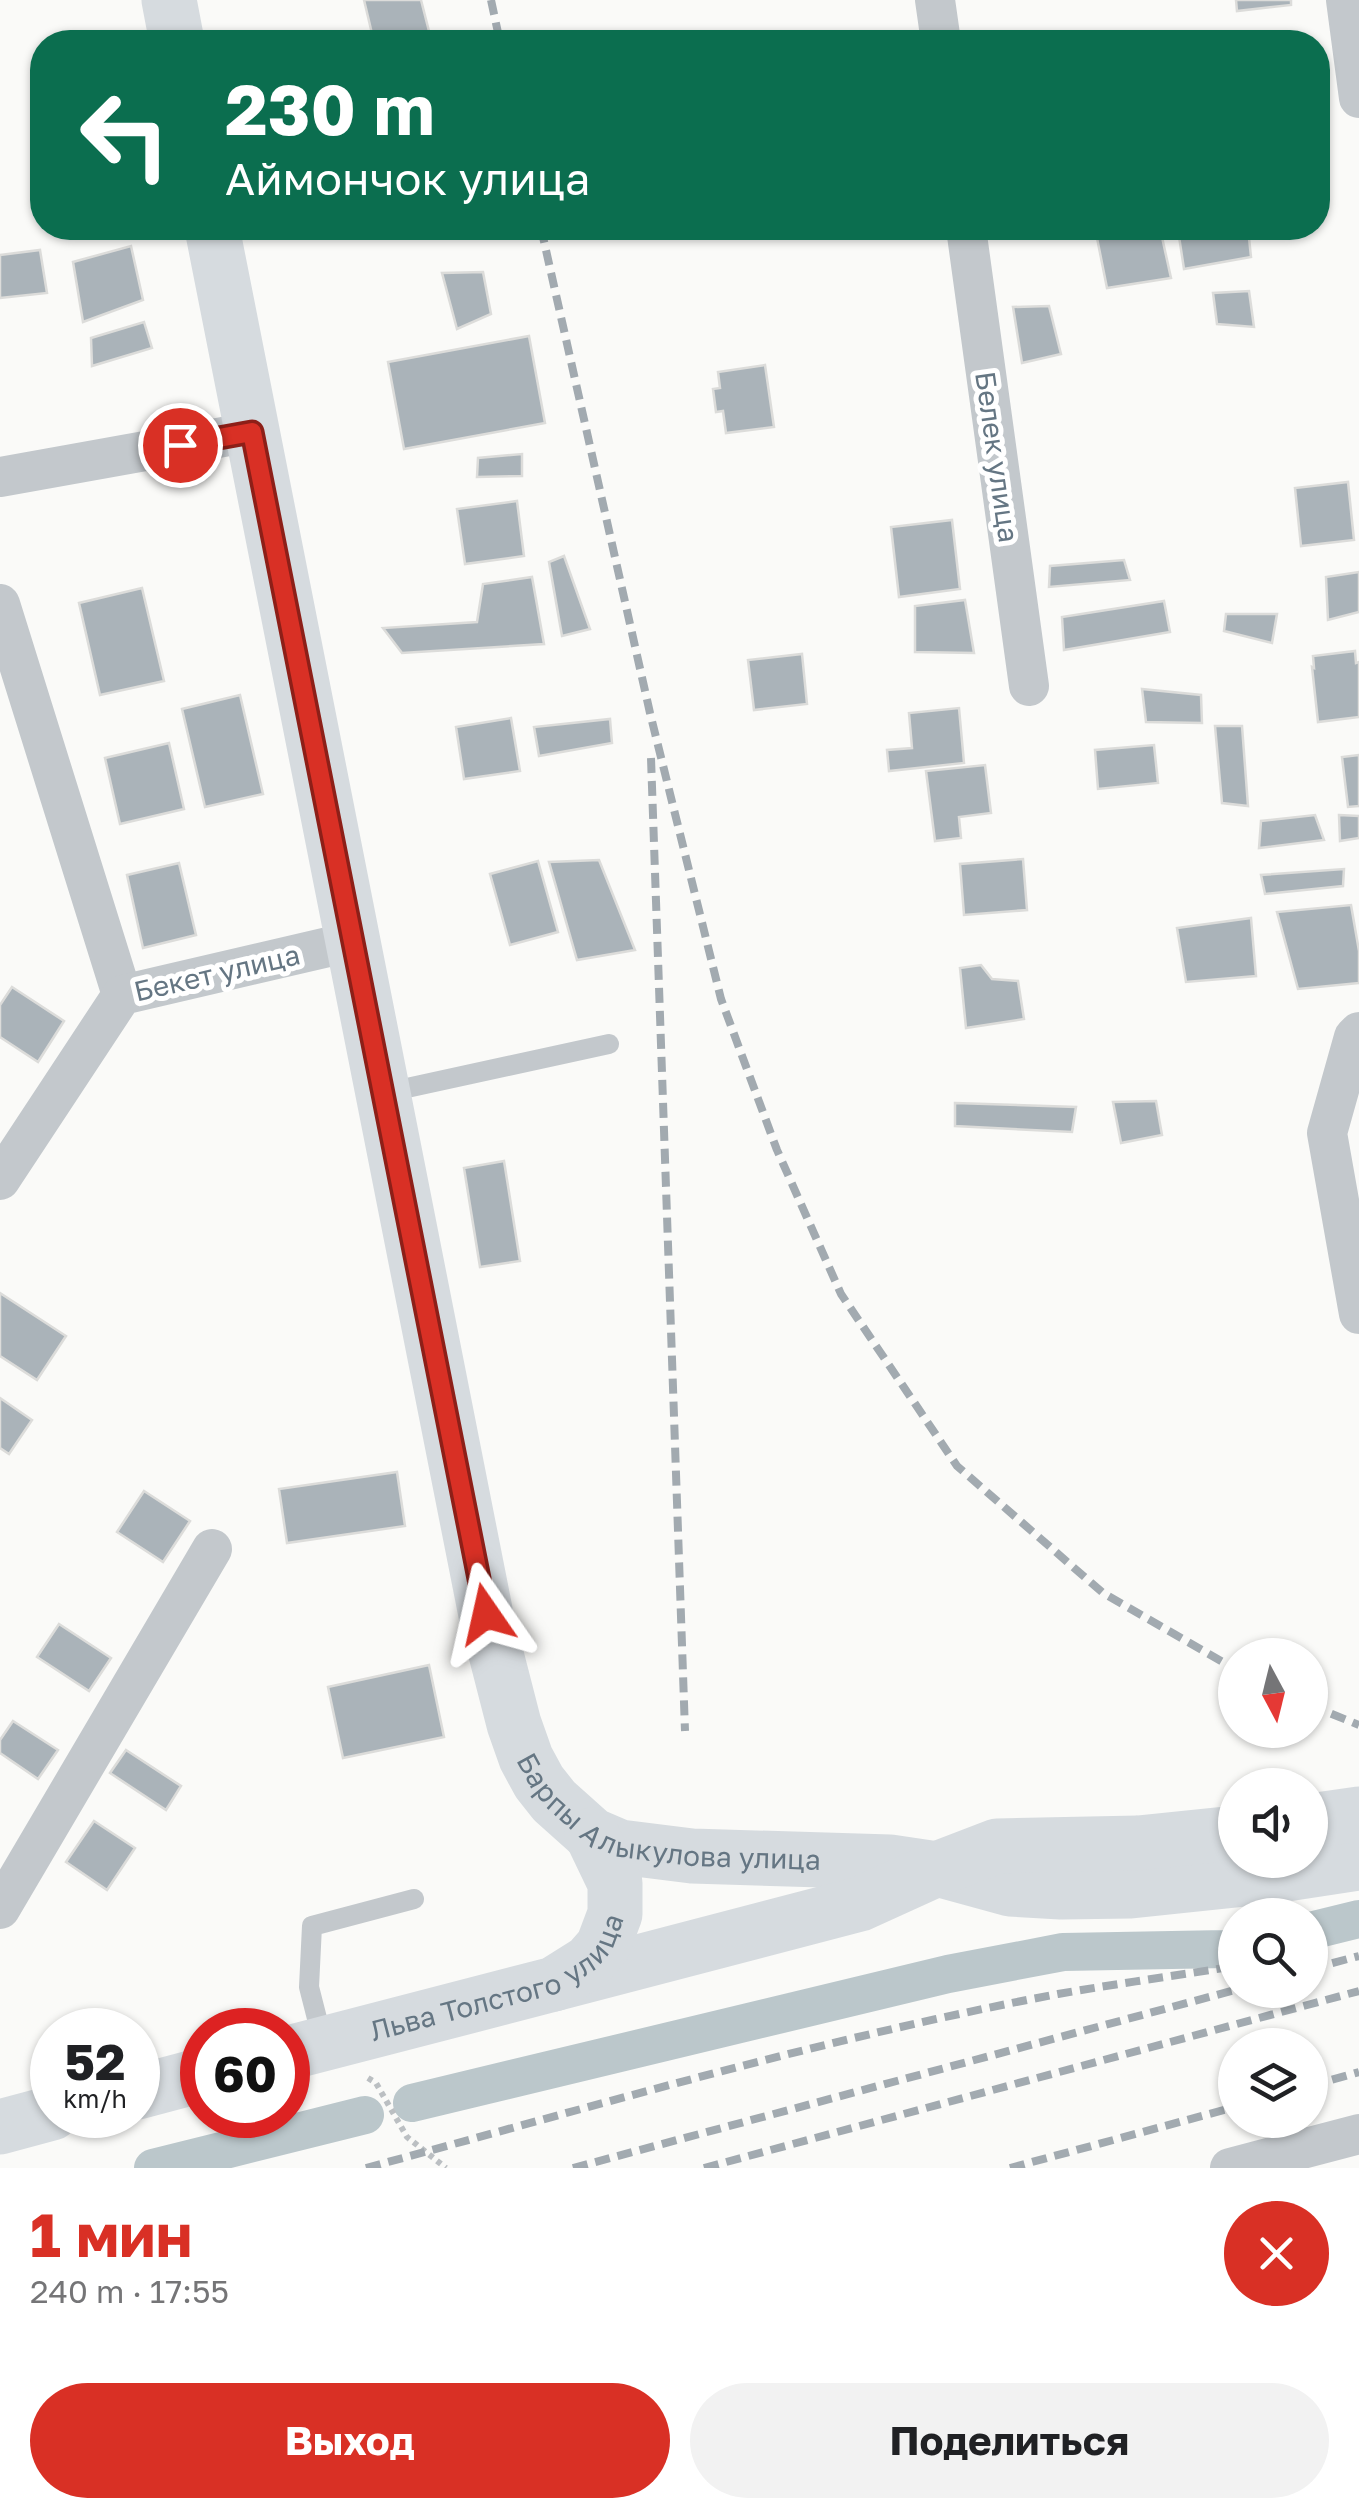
<!DOCTYPE html>
<html lang="ru">
<meta charset="utf-8">
<style>
body{margin:0;font-family:"Golos Text",sans-serif;background:#f2f2f2;color:#202124;height:100vh;display:flex;flex-direction:column;font-size:38px;white-space:nowrap}
*{box-sizing:border-box;margin:0}
p{font-size:32px;color:#757577}
.icon{flex:none;width:55px;height:55px;fill:none;stroke:currentColor;stroke-width:2;stroke-linecap:round;stroke-linejoin:round}
.map{position:relative;height:2168px;overflow:hidden}
.details{display:flex;flex-direction:column;background:#fff;flex:1}
.details>*{flex:none}
.banner{position:absolute;left:30px;top:30px;width:1300px;height:210px;border-radius:40px;box-shadow:0 2px 8px #0004;background:#0b6e4f;color:#fff;overflow:hidden}
.needle{width:65px;rotate:173deg}
.controls{position:absolute;left:1218px;top:1638px;display:grid;gap:20px}
.controls a{display:grid;place-items:center;width:110px;height:110px;border-radius:50%;background:#fff;box-shadow:0 2px 8px #0004;font-size:50px}
.speed{position:absolute;left:30px;top:2008px;display:flex;gap:20px;font-size:50px;font-weight:700;text-align:center}
.speed>*{display:grid;place-content:center;width:130px;height:130px;border-radius:50%;background:#fff;box-shadow:0 2px 8px #0004;line-height:1}
.speed small{font-size:25px;font-weight:400}
.speed .limit{border:15px solid #d22;background:#fff;color:#111}
.pin{position:absolute;display:grid;place-items:center;width:85px;height:85px;color:#fff;margin:-42px;border:5px solid #fff;border-radius:50%;box-shadow:0 2px 10px #0007}
.me{position:absolute;width:110px;margin:-55px;rotate:349deg;stroke-linejoin:round;filter:drop-shadow(0 0 8px #0008)}
.turn{display:flex;align-items:center;gap:35px;height:210px;padding:0 30px;font-size:45px}
.turn .icon{width:130px;height:130px;stroke-width:2.5}
.turn b{display:block;font-size:70px;line-height:85px}
.round{display:grid;place-items:center;flex:none;width:105px;height:105px;border-radius:52px;background:#f2f2f2}
.head{display:flex;align-items:center;justify-content:space-between;height:170px;padding:0 30px}
h1{font-size:60px;font-weight:700;line-height:75px;color:#d93025}
.button{display:flex;gap:20px;margin-top:auto;padding:20px 30px}
.button a{flex:1;height:115px;border-radius:60px;background:#d93025;color:#fff;font-size:40px;font-weight:700;line-height:115px;text-align:center}
.button a+a{background:#f2f2f2;color:#202124}
.map>svg:first-child{display:block}
.lines{fill:none;stroke-linecap:round;stroke-linejoin:round}
.canal{stroke:#bbc7cb;stroke-width:38}
.building{fill:#aab3b9;stroke:#dcdcda;stroke-width:2.5}
.path{stroke:#bbbfc2;stroke-width:6;stroke-dasharray:5 5;stroke-linecap:butt}
.lane{stroke:#c3c8cc;stroke-width:20}
.street{stroke:#c3c8cc;stroke-width:40}
.primary{stroke:#d6dbdf;stroke-width:55}
.rail{stroke:#a2aab0;stroke-width:8;stroke-dasharray:15 8;stroke-linecap:butt}
.route-casing{stroke:#8d1f18;stroke-width:25}
.route{stroke:#d93025;stroke-width:18}
.labels{text-anchor:middle;stroke-width:10;stroke-linejoin:round;paint-order:stroke}
.street-label{font-size:28px;fill:#657683;stroke:#fff}
</style>
<div class="map">
<svg width="1359" height="2168" viewBox="0 0 1359 2168">
<rect width="100%" height="100%" fill="#fafaf8"/>
<g class="lines">
<g class="canal">
<polyline points="1310,1931 1359,1919"/>
<polyline points="412,2103 948,1974 1063,1952 1226,1949 1235,1947"/>
<polyline points="153,2168 365,2115"/>
</g>
</g>
<g class="building">
<polygon points="364,0 421,0 431,39 416,42 374,42"/>
<polygon points="1236,0 1291,0 1291,5 1237,11"/>
<polygon points="986,37 1065,37 1066,42 989,42"/>
<polygon points="762,228 782,228 783,236 763,235"/>
<polygon points="1119,228 1160,228 1171,278 1107,288 1096,233"/>
<polygon points="1196,228 1248,228 1251,257 1184,269 1178,230"/>
<polygon points="131,246 143,300 83,322 73,262"/>
<polygon points="40,250 47,293 0,298 0,255"/>
<polygon points="483,272 491,314 457,329 442,273"/>
<polygon points="1249,291 1254,327 1217,324 1213,293"/>
<polygon points="1049,306 1061,354 1022,363 1013,307"/>
<polygon points="144,322 152,348 92,366 91,338"/>
<polygon points="529,336 545,423 404,449 388,362"/>
<polygon points="765,365 774,427 726,433 723,411 716,412 713,389 720,388 718,372"/>
<polygon points="522,454 522,476 477,477 478,458"/>
<polygon points="1348,482 1354,540 1301,546 1295,488"/>
<polygon points="517,501 524,556 465,564 457,509"/>
<polygon points="952,520 960,589 899,597 891,527"/>
<polygon points="564,556 590,629 562,636 549,562"/>
<polygon points="1124,560 1130,580 1049,587 1050,566"/>
<polygon points="1359,572 1359,612 1328,620 1326,577"/>
<polygon points="532,577 544,644 402,653 383,628 477,622 483,584"/>
<polygon points="142,588 164,681 100,695 79,603"/>
<polygon points="965,600 974,653 915,652 915,606"/>
<polygon points="1164,601 1170,632 1064,650 1062,617"/>
<polygon points="1226,614 1277,614 1272,643 1224,631"/>
<polygon points="1355,651 1356,663 1359,662 1359,717 1318,722 1312,667 1314,668 1313,656"/>
<polygon points="802,654 807,704 754,710 748,660"/>
<polygon points="1142,689 1201,695 1202,723 1146,722"/>
<polygon points="240,695 263,794 205,807 182,709"/>
<polygon points="959,708 964,763 889,771 887,750 912,748 909,713"/>
<polygon points="511,718 520,771 464,779 456,727"/>
<polygon points="610,719 612,743 539,756 534,727"/>
<polygon points="1215,726 1242,726 1248,806 1222,803"/>
<polygon points="169,743 184,809 120,824 105,758"/>
<polygon points="1154,745 1158,783 1098,789 1095,750"/>
<polygon points="1359,755 1359,806 1348,807 1342,757"/>
<polygon points="985,765 991,813 959,817 961,838 935,841 926,771"/>
<polygon points="1315,815 1324,840 1259,848 1261,821"/>
<polygon points="1339,815 1359,816 1359,838 1340,841"/>
<polygon points="1023,859 1027,910 964,915 960,864"/>
<polygon points="599,860 635,950 577,960 549,862"/>
<polygon points="538,861 558,932 510,945 490,874"/>
<polygon points="179,863 196,935 143,948 127,875"/>
<polygon points="1344,869 1343,886 1265,894 1261,875"/>
<polygon points="1351,905 1359,951 1359,983 1298,989 1277,912"/>
<polygon points="1251,918 1256,976 1186,982 1177,928"/>
<polygon points="981,965 992,979 1018,981 1024,1019 966,1028 960,968"/>
<polygon points="12,987 64,1021 38,1062 0,1037 0,1005"/>
<polygon points="1156,1101 1162,1135 1121,1143 1113,1102"/>
<polygon points="955,1103 1076,1107 1072,1132 955,1126"/>
<polygon points="504,1161 520,1261 480,1267 464,1168"/>
<polygon points="0,1293 66,1336 37,1380 0,1356"/>
<polygon points="0,1398 32,1420 9,1454 0,1448"/>
<polygon points="397,1472 405,1526 287,1543 279,1489"/>
<polygon points="144,1491 190,1521 163,1562 117,1532"/>
<polygon points="59,1624 111,1658 89,1691 37,1657"/>
<polygon points="429,1665 444,1737 343,1758 328,1687"/>
<polygon points="13,1721 58,1750 38,1779 0,1753 0,1740"/>
<polygon points="126,1750 181,1786 166,1810 110,1773"/>
<polygon points="94,1821 135,1848 107,1890 66,1862"/>
</g>
<g class="lines">
<polyline class="path" points="368,2078 376,2083 407,2137 446,2168"/>
<g class="lane">
<polyline points="384,1093 609,1044"/>
<polyline points="323,2042 309,1987 312,1926 414,1899"/>
</g>
<g class="street">
<polyline points="935,0 941,42"/>
<polyline points="1346,0 1359,98"/>
<polyline points="966,228 1029,686"/>
<polyline points="0,477 251,432"/>
<polyline points="0,604 122,995"/>
<polyline points="1359,1032 1354,1037 1327,1133 1359,1314"/>
<polyline points="0,1180 122,995 354,941"/>
<polyline points="0,1909 212,1549"/>
<polyline points="1230,2168 1359,2134"/>
</g>
<g class="primary">
<polyline points="169,0 177,42"/>
<path id="s1" d="M 212,228 L 486,1615 L 514,1724 L 526,1758 L 539,1782 L 554,1801 L 592,1835 L 620,1847 L 692,1856 L 890,1862 L 937,1869 L 1010,1889 L 1061,1892 L 1131,1891 L 1273,1876 L 1359,1863"/>
<polyline points="1310,1821 1359,1814"/>
<polyline points="554,1984 860,1904 937,1869 997,1846 1138,1843 1235,1833"/>
<path id="s2" d="M 288,2053 L 554,1984 L 589,1962 L 603,1946 L 615,1914 L 615,1883 L 592,1835"/>
<polyline points="138,2092 202,2075"/>
<polyline points="0,2127 52,2113"/>
</g>
<g class="rail">
<polyline points="491,0 500,42"/>
<polyline points="541,228 650,713 721,999 777,1150 841,1294 957,1466 1103,1593 1235,1669"/>
<polyline points="651,758 685,1731"/>
<polyline points="1310,1705 1359,1725"/>
<polyline points="1310,1969 1359,1956"/>
<polyline points="1310,2086 1359,2072"/>
<path d="M 366,2168 C 595,2106 824,2038 1058,1994 C 1115,1984 1173,1976 1230,1967"/>
<polyline points="573,2168 1235,1990"/>
<polyline points="704,2168 1359,1991"/>
<polyline points="1010,2168 1235,2107"/>
</g>
</g>
<g class="lines">
<defs>
<polyline id="route" points="180,445 252,432 486,1614"/>
</defs>
<use href="#route" class="route-casing"/>
<use href="#route" class="route"/>
</g>
<g class="labels">
<g class="street-label">
<text transform="translate(997 457) rotate(82)" y="10">Белек улица</text>
<text transform="translate(217 973) rotate(-13)" y="10">Бекет улица</text>
<text dy="10" stroke="none"><textPath href="#s1" startOffset="1728">Барпы Алыкулова улица</textPath></text>
<text dy="10" stroke="none"><textPath href="#s2" startOffset="228">Льва Толстого улица</textPath></text>
</g>
</g>
</svg>
<div class="controls">
<a><svg class="needle" viewBox="-14 -14 28 28"><path d="M0-13l5 13h-10z" fill="#e53935"/><path d="M0 13l5-13h-10z" fill="#757577"/></svg></a>
<a><svg class="icon" aria-label="sound" viewBox="0 0 24 24"><path d="M4 9h4l5-4v14l-5-4H4zM17 9q2 3 0 6"/></svg></a>
<a><svg class="icon" aria-label="search" viewBox="0 0 24 24"><circle cx="10" cy="10" r="6"/><path d="M15 15l6 6"/></svg></a>
<a><svg class="icon" aria-label="layers" viewBox="0 0 24 24"><path d="M12 4l9 5-9 5-9-5zM3 14l9 5 9-5"/></svg></a>
</div>
<div class="speed"><div>52<small>km/h</small></div><div class="limit">60</div></div>
<div class="pin" style="left:180px;top:445px;background:#d93025"><svg class="icon" aria-label="arrive" viewBox="0 0 24 24"><path d="M6 21V4h12l-3 4 3 4H6"/></svg></div>
<svg class="me" style="left:486px;top:1614px" viewBox="-20 -20 40 40"><path d="M0-17L14 15 0 8-14 15z" fill="#d93025" stroke="#fff" stroke-width="4"/></svg>
<div class="banner">
<div class="turn"><svg class="icon" aria-label="left" viewBox="0 0 24 24"><path d="M17 20v-9H6M10 6l-5 5 5 5"/></svg><div><b>230 m</b>Аймончок улица</div></div>
</div>
</div>
<section class="details">
<div class="head"><div><h1>1 мин</h1><p>240 m · 17:55</p></div><a class="round" style="background:#d93025;color:#fff"><svg class="icon" aria-label="close" viewBox="0 0 24 24"><path d="M6 6l12 12M18 6L6 18"/></svg></a></div>
<div class="button"><a>Выход</a><a>Поделиться</a></div>
</section>
